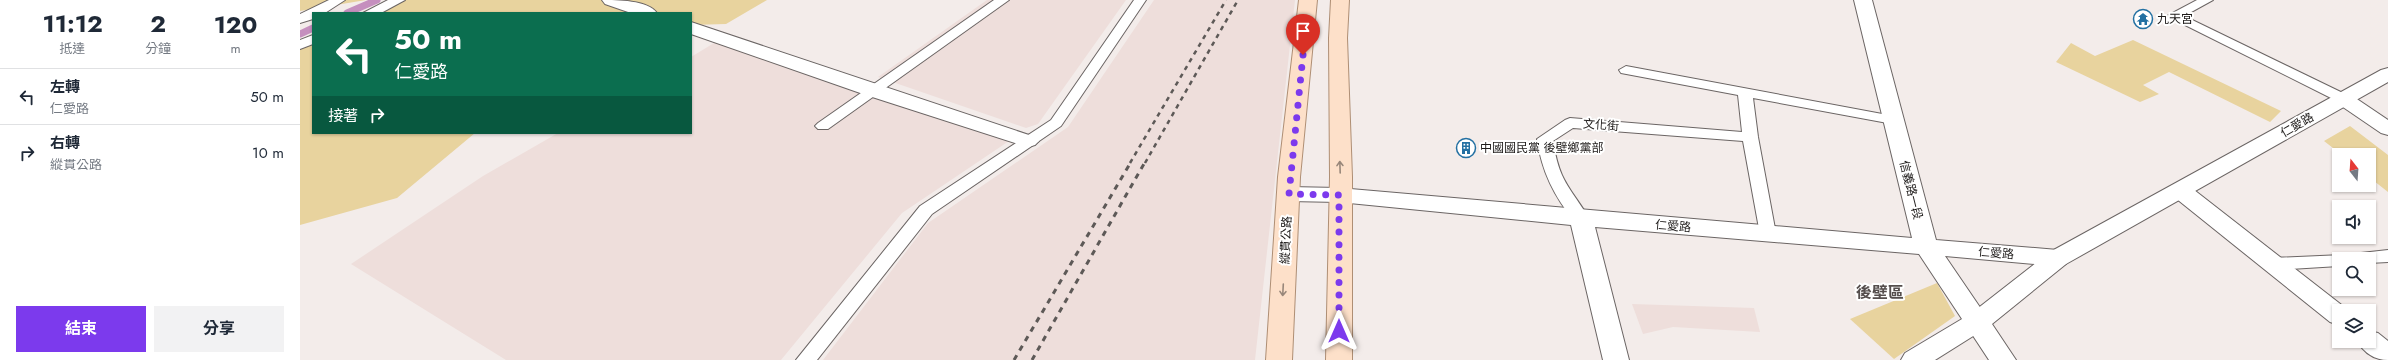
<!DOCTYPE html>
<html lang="zh-TW">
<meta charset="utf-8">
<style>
body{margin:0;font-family:Jost,"Noto Sans TC",sans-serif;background:#f2f2f3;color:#1f2937;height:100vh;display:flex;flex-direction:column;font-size:15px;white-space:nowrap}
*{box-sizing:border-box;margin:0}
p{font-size:13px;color:#747a83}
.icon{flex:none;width:22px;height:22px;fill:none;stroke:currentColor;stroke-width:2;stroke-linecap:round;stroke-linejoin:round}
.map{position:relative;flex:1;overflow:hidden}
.details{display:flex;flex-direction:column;background:#fff;width:300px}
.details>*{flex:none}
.banner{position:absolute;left:12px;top:12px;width:380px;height:122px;border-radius:0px;box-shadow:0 1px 3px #0004;background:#0b6e4f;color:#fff;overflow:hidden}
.needle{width:26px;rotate:343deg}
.buttons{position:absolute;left:2032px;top:148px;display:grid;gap:8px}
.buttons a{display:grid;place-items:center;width:44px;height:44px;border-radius:0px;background:#fff;box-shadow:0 1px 3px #0004;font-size:20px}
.pin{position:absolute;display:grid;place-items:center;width:34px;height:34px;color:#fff;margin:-41px -17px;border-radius:50% 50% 50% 0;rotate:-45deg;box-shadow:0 0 4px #0007}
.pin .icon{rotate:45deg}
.me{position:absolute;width:44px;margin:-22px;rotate:0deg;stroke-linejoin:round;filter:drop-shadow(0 0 3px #0008)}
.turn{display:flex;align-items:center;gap:14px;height:84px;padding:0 16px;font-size:18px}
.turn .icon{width:52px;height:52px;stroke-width:2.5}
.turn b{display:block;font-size:28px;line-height:34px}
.then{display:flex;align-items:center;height:38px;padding:0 16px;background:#0003;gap:8px;font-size:15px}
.eta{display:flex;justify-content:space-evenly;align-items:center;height:68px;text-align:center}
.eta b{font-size:24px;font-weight:700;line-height:28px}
.action{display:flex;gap:8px;margin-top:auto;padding:8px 16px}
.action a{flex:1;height:46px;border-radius:0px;background:#7c3aed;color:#fff;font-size:16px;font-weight:700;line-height:46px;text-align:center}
.action a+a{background:#f2f2f3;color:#1f2937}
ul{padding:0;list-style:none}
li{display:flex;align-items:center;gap:12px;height:56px;padding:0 16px;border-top:1px solid #e0e1e3}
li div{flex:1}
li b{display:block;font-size:15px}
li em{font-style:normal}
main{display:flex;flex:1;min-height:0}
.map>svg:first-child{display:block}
.built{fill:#eededb}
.green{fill:#e8d39e}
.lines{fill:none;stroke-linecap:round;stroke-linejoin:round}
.stream{stroke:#c58fbe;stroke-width:7}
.service-casing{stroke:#6b6564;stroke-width:2}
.minor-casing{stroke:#6b6564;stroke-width:2}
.tertiary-casing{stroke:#6b6564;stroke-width:2}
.primary-casing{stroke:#ae8e74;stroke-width:2}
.service{fill:#fff;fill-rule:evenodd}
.minor{fill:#fff;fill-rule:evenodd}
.tertiary{fill:#fff;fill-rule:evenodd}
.primary{fill:#fde0c9;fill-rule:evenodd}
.rail-far1{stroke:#5d5957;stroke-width:2.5;stroke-dasharray:4.5 4.5;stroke-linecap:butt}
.rail{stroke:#5d5957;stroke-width:3;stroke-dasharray:5.5 5.5;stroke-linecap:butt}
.oneway{stroke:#98877a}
.route{stroke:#7c3aed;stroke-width:7;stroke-dasharray:0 12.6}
.labels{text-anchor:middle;stroke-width:4;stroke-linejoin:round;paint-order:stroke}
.poi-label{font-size:12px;fill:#1d1a19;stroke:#fff;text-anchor:start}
.street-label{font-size:12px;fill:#1d1a19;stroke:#fff}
.district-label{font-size:16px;font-weight:bold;fill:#554e4d;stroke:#fff}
</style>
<main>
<section class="details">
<div class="eta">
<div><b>11:12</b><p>抵達</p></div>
<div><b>2</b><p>分鐘</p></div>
<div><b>120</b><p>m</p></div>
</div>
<ul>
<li><svg class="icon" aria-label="left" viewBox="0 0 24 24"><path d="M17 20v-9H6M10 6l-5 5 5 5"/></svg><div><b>左轉</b><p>仁愛路</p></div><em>50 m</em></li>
<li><svg class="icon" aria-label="right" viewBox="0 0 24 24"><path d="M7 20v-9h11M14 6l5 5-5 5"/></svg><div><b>右轉</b><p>縱貫公路</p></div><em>10 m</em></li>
</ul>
<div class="action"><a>結束</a><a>分享</a></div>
</section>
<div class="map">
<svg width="2088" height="360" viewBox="0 0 2088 360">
<rect width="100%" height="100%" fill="#f3ecea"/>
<g class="built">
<polygon points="687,0 826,0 738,124 726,128 578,77"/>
<polygon points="854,0 995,0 955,360 523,360 628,223 768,127"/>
<polygon points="419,40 712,139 602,213 481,360 206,360 51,264 183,176 258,133 391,133 391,57"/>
<polygon points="1332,304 1454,308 1460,332 1373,327 1343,334"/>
</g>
<g class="green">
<polygon points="0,0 66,0 0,11"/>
<polygon points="99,0 467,0 426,24 391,25 391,13 72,13"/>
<polygon points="1833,40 1981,111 1970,122 1869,72 1843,85 1859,94 1840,102 1756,62 1771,43 1795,56"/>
<polygon points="13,41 13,133 175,133 97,198 0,225 0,47"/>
<polygon points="2050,126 2088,155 2088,192 2069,177 2069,155 2042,155 2024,141"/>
<polygon points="1637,283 1655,316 1594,359 1550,319"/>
</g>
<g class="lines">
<g class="stream">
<polyline points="47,13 77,0"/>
<polyline points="0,34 13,28"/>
</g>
<defs>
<g id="service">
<polygon points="29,0 45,0 25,13 13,13 13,19 0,23 0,14"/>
<polygon points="88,0 105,0 81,13 63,13"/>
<polygon points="694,0 709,0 528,129 518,129 515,126 518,123"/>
<polygon points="834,0 846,0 761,126 632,214 517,360 496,360 620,206 751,120"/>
<polygon points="1897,0 1913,0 1884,16 2049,96 2051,99 2049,102 2039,102 1867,16"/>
<polygon points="13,35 13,44 0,49 0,40"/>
<path d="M 1326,66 L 1593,116 L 1600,120 L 1593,124 L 1453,98 L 1458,137 L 1476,234 L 1474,238 L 1462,238 L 1460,234 L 1443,141 L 1273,128 L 1253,141 C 1259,181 1269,186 1289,218 L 1287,222 L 1275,222 C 1254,196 1242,172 1237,139 L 1265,120 L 1270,118 L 1442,132 L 1438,95 L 1321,73 L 1319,70 Z"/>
<polygon points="2088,250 2088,262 2069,263 2069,259 2039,259 2039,266 1973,270 1967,268 1964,264 1967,260 1973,258 2043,255"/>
</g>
<g id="minor">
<path d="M 302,0 C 317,0 348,0 357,13 L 331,13 L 305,4 Z"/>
<polygon points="1554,0 1572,0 1636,240 1758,250 1766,252 1770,258 1766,264 1758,266 1645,256 1690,322 1686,328 1635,360 1601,360 1605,353 1662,319 1619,254 1295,227 1329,360 1303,360 1271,225 1039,202 989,201 981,199 978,194 981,189 989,187 1039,188 1612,238"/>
<polygon points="391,22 735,137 739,141 735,145 728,147 721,145 566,95 391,34"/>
<polygon points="2044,93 2051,95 2088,120 2088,135 2081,133 2037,103 2034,99 2037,95"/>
<polygon points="1881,184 1889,186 2048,310 2039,311 2039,325 2030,322 1873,196 1870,191 1873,186"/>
<path d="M 2069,331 L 2078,333 L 2088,341 L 2088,360 C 2075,360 2064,353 2057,341 L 2069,341 Z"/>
</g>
<polygon id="tertiary" points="2088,68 2088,82 1766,264 1692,324 1716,360 1689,360 1664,322 1668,316 1750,252 2081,70"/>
<g id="primary">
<polygon points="999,0 1017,0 1000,177 992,360 966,360 978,177"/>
<polygon points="1031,0 1049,0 1047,38 1052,177 1052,360 1026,360 1030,177 1029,38"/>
</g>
</defs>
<use href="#service" class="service-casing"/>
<use href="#minor" class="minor-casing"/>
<use href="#tertiary" class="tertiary-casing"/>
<use href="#primary" class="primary-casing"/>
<use href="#service" class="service"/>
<use href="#minor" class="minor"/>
<use href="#tertiary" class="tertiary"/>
<use href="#primary" class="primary"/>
<g class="rail-far1">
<polyline points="830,163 926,0"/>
<polyline points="845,163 938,0"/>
</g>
<g class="rail">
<polyline points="714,360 831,162"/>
<polyline points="732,360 845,162"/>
</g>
</g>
<defs><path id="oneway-shaft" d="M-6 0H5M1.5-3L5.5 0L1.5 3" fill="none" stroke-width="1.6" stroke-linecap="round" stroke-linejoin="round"/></defs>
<g class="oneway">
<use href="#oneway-shaft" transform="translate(1040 167) rotate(-92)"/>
<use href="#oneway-shaft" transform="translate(983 290) rotate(93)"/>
</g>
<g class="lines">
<polyline class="route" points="1003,55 989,194 1039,195 1039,331"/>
</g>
<defs>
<symbol id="temple-ring" viewBox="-11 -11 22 22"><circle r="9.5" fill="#fff" stroke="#2370a2" stroke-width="1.5"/><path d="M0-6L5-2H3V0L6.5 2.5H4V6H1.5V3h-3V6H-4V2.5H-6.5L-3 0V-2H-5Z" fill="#2370a2"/></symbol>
<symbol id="building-ring" viewBox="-11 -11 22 22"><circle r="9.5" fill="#fff" stroke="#2370a2" stroke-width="1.5"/><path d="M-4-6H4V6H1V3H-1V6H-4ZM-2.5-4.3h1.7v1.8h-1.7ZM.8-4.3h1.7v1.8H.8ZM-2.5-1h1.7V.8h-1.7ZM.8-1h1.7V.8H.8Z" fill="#2370a2"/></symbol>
</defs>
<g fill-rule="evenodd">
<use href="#temple-ring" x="1832" y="8" width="22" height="22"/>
<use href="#building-ring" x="1155" y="137" width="22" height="22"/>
</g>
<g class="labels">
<g class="poi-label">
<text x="1857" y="23">九天宮</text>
<text x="1180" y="152">中國國民黨 後壁鄉黨部</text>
</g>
<g class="street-label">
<text transform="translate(1301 125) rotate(4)" y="4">文化街</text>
<text transform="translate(1997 125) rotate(-30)" y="4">仁愛路</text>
<text transform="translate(1611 190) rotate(76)" y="4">信義路一段</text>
<text transform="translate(1373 226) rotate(5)" y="4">仁愛路</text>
<text transform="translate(986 240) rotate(-87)" y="4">縱貫公路</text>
<text transform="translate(1696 253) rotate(5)" y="4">仁愛路</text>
</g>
<g class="district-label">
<text x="1580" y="298">後壁區</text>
</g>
</g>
</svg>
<div class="buttons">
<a><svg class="needle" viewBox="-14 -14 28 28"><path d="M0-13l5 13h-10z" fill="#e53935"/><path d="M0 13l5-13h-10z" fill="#747a83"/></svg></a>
<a><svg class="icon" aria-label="sound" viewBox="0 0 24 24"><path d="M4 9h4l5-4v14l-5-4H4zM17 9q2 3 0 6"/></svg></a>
<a><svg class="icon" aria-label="search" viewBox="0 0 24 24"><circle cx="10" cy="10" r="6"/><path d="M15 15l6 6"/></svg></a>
<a><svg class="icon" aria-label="layers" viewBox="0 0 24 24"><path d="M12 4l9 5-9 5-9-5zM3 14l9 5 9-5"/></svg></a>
</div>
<div class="pin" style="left:1003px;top:55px;background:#d93025"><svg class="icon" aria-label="arrive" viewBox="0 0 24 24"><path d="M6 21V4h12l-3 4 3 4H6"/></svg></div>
<svg class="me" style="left:1039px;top:331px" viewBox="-20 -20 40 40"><path d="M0-17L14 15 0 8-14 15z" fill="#7c3aed" stroke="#fff" stroke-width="4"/></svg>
<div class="banner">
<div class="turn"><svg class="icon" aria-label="left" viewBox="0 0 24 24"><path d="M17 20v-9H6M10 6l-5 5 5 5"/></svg><div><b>50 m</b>仁愛路</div></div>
<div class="then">接著<svg class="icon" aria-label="right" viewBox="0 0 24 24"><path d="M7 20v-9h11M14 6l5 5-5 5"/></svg></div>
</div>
</div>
</main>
